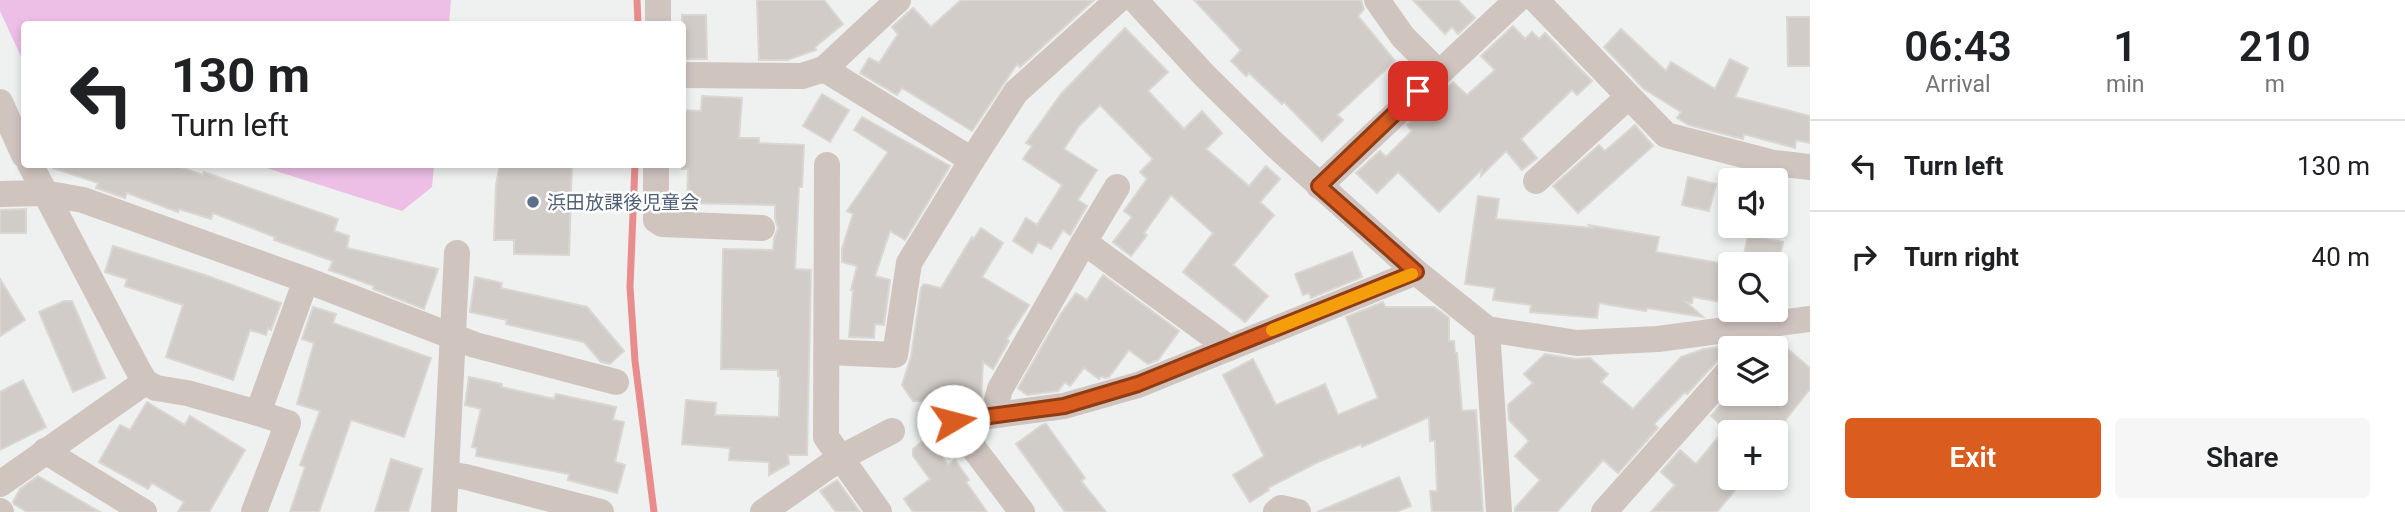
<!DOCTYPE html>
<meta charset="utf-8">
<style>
body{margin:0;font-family:Roboto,"Noto Sans JP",sans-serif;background:#f6f6f6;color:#202124;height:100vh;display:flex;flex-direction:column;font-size:26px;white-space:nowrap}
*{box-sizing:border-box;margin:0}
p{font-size:23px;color:#757577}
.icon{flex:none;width:38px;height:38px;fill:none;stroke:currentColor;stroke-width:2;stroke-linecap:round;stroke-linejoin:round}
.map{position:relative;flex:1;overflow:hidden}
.details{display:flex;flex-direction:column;background:#fff;width:595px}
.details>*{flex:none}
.top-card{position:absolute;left:21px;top:21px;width:665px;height:147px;border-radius:7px;box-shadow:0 4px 10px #0003;background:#fff;color:#202124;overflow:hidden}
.fabs{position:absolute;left:1718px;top:168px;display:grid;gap:14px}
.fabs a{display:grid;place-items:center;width:70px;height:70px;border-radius:7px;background:#fff;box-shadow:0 4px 10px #0003;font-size:35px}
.pin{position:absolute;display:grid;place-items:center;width:60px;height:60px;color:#fff;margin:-30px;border-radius:14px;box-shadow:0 4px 10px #0006}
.me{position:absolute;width:77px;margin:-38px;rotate:82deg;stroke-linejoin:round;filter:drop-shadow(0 0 5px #0008)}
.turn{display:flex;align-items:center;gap:24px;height:147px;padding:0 35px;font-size:32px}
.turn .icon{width:91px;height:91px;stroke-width:2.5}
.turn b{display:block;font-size:49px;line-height:60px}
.eta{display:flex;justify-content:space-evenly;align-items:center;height:119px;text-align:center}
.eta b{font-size:42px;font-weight:600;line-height:49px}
.cta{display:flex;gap:14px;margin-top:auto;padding:14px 35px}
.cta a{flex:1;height:80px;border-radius:7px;background:#da5d1f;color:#fff;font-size:28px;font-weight:600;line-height:80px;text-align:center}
.cta a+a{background:#f6f6f6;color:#202124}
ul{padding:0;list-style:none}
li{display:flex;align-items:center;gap:21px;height:91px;padding:0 35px;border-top:2px solid #e0e0e0}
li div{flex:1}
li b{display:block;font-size:26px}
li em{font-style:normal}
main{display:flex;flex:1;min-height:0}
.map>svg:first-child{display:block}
.green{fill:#edbee6}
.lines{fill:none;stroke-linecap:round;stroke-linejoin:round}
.stream{stroke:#e98c8e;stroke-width:7}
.building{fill:#d1ccc8;stroke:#dad6d2;stroke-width:2}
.minor{stroke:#d0c4bf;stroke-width:26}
.route-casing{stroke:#8e3c14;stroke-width:18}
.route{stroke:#da5d1f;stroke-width:12}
.slow{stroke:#f59e0b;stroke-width:12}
.service-dot{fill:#5c6f8a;stroke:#fff;stroke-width:2.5}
.labels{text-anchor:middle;stroke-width:5;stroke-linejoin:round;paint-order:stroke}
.service-label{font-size:19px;fill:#4e5e75;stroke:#fff;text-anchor:start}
</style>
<main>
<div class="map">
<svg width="1810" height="512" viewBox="0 0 1810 512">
<rect width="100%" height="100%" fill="#eef1f0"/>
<g class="green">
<polygon points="0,0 451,0 449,24 24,24 24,63 0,11"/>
<polygon points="257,165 434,165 432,187 402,211"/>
</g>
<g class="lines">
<g class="stream">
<polyline points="637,0 638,24"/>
<polyline points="635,164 630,287 635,361 654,512"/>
</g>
</g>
<g class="building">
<polygon points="757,0 824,0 843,24 815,47 816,50 787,60 759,60"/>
<polygon points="961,0 1094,0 1020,67 1017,64 972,131 902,88 897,95 860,73 869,58 879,63 898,34 892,27 913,8 931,27"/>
<polygon points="1194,0 1361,0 1364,9 1358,16 1395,61 1337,115 1343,120 1322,141 1284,102 1282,104 1249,73 1246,76 1231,61 1241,50"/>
<polygon points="1413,0 1458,0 1475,18 1458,34 1452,27 1445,34"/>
<polygon points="682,15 706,15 707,59 682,59"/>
<polygon points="1787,17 1810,17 1810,66 1788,66"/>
<polygon points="1513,26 1525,39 1532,32 1539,39 1545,33 1592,81 1577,95 1572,90 1521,139 1537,158 1522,170 1506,151 1481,176 1482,169 1439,212 1398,172 1377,193 1356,173 1380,151 1386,157 1412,131 1407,125 1453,82 1467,95 1495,70 1481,56"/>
<polygon points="1125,28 1168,72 1148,91 1184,129 1202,111 1222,133 1206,149 1249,186 1266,166 1280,179 1260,202 1274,215 1233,265 1268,296 1245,322 1183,272 1213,233 1171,195 1144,233 1147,235 1131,256 1113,242 1132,217 1124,211 1147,179 1140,172 1153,159 1100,105 1079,126 1064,149 1097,170 1078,200 1087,206 1070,235 1063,230 1051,249 1038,242 1032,253 1013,241 1026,218 1037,225 1062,185 1023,159 1032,146 1026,143 1061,94"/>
<polygon points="1621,29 1666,71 1671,62 1715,89 1730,59 1748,68 1735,97 1810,116 1810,143 1796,140 1795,148 1744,134 1743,139 1689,125 1677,118 1681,112 1644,89 1604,47"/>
<polygon points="822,94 849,110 830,142 803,126"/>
<polygon points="702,96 742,98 739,138 759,138 759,143 804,145 802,187 799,187 795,269 811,270 807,455 788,455 789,464 769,475 769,462 729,460 730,448 682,444 686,400 716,403 715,415 779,417 780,376 778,376 778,370 721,369 723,249 773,250 774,238 778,228 775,219 775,205 687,203 688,169 682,169 682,110 701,111"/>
<polygon points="862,117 950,166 905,240 890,231 875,276 890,280 884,325 875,324 874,338 849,337 853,290 851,290 857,266 842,262 842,249 853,214 847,211 888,152 854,130"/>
<polygon points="1635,125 1653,146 1578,213 1553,186 1599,145 1605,151"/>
<polygon points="54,164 171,164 203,175 204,172 338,219 334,231 349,236 347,248 438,269 424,309 373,289 374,286 329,270 333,261 274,240 275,237 213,213 211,219 179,209 178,212 127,193 125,198 96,188 98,183 53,168"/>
<polygon points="500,164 572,164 569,255 514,254 514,240 494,240 496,185"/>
<polygon points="1688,177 1716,184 1709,211 1682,205"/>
<polygon points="1478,196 1499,199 1496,219 1592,228 1589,225 1659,237 1656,252 1731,265 1727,303 1693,297 1692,303 1686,302 1703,317 1647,308 1646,311 1599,303 1597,318 1530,312 1531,305 1493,300 1495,288 1465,284"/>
<polygon points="26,209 26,233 0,233 0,210"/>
<polygon points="981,228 1003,243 982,277 1029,305 1007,339 1009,341 993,369 983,362 981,399 951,398 951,402 913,401 902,385 911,357 921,288 924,284 941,288 972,237 974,239"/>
<polygon points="1748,235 1783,242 1779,264 1742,264"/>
<polygon points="113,246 205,275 281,303 271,330 268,328 266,335 250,330 233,380 166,357 183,305 125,286 127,279 105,272"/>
<polygon points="1352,252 1362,277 1311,298 1309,293 1303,295 1295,274"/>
<polygon points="1103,275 1179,331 1158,360 1148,364 1129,350 1109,377 1105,378 1101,376 1099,379 1084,368 1070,386 1065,382 1058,391 1027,395 1018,388 1060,315 1076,293 1087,300"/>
<polygon points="475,277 502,283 501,288 587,307 624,351 610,364 601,362 584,342 506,324 507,320 470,312"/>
<polygon points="0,279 25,320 0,336"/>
<polygon points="64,301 72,301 105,378 73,392 39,312"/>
<polygon points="1383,302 1385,307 1434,307 1449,318 1449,341 1454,341 1455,353 1457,353 1462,411 1476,410 1483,512 1432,512 1430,491 1437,491 1435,441 1430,441 1429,417 1362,447 1361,444 1318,462 1268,488 1269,490 1250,502 1233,475 1264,456 1223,375 1253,359 1276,405 1325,384 1338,415 1378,398 1346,317"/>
<polygon points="313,307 336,314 333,323 431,358 404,437 351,420 319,512 290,512 305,467 300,465 320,411 297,404 314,343 302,339"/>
<polygon points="1776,339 1810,368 1810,389 1776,432 1731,432 1731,478 1745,478 1717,512 1651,512 1675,485 1661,472 1680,450 1696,464 1725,429 1711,416 1730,394 1776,394"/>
<polygon points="1741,344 1737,348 1731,348 1731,354 1719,359 1687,394 1685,392 1654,424 1658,428 1618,473 1603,460 1557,512 1515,512 1515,508 1540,480 1515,456 1529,441 1509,420 1508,405 1533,383 1524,374 1545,354 1575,359 1590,358 1608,374 1601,382 1633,409 1681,357 1704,349"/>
<polygon points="469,377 502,384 501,387 554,399 556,394 616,407 613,420 624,422 615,462 625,465 617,493 568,480 569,474 476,456 477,448 472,447 481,409 465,405"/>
<polygon points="23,380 46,427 0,450 0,392"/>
<polygon points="147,402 185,425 190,416 245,450 209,512 178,512 184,502 152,483 148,489 99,462 120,425 130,430"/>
<polygon points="1046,424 1085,478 1081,481 1106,512 1065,512 1016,444 1042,425"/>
<polygon points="928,437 948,465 955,460 969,480 966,482 987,512 913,512 904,499 930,479 913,456 913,449"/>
<polygon points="391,459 422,469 408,512 375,512"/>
<polygon points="38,476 100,512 27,512 14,504 13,502 20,489"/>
<polygon points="1399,477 1411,506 1396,512 1317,512"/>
<polygon points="837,480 860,512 836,512 820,491"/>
</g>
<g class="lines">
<g class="minor">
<polyline points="658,0 658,24"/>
<polyline points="1135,0 1205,76 1275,145 1416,272 1487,329 1577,343 1658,339 1810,319"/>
<polyline points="1377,0 1403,37 1438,72"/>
<polyline points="1536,0 1666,135 1774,163 1810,167"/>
<polyline points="824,69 972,160"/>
<polyline points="682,75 802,76 824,69 898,0"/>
<polyline points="0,102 24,155"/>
<polyline points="30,164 137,368 145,382 156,388 187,393 258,413 306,280"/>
<polyline points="656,164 656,220 662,224 762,228"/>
<polyline points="827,165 826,437 879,512"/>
<polyline points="1536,181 1628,97"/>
<polyline points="1319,186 1517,0"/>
<polyline points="0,194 44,193 83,200 306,280 475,345 616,382"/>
<polyline points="1084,242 1117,187"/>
<polyline points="1487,329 1499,512"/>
<polyline points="827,352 895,355 909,263 972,160 1016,92 1118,0"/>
<polyline points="993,415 1000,389 1084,242 1229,348"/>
<polyline points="45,451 144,512"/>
<polyline points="446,474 466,477 601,512"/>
<polyline points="0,484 145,382"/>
<polyline points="0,511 1,512"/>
<polyline points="254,512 288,423 258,413"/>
<polyline points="444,512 457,253"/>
<polyline points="763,512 840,458 892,431"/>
<polyline points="1022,512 953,421 1064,406 1138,385 1416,272"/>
<polyline points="1276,512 1281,508 1298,512"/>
<polyline points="1604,512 1731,369"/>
</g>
</g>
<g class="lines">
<defs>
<polyline id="route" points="953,421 1064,406 1138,384 1416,272 1319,186 1418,91"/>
</defs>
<use href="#route" class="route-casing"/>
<use href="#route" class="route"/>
<polyline class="slow" points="1272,330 1412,274"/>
</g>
<circle class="service-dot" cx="533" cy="202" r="7"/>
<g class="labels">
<g class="service-label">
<text x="547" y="209">浜田放課後児童会</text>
</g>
</g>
</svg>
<div class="fabs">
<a><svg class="icon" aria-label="sound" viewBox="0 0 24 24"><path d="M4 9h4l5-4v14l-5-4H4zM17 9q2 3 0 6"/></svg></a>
<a><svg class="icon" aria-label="search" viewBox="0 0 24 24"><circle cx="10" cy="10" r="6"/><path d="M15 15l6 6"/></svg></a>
<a><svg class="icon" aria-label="layers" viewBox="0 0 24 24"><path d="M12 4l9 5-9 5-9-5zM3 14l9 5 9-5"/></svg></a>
<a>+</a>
</div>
<div class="pin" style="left:1418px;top:91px;background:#d93025"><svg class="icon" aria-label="arrive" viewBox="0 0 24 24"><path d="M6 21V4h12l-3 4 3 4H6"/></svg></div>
<svg class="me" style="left:953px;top:421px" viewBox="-20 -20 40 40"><circle r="19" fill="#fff"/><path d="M0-13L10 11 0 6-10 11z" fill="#da5d1f"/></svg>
<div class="top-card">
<div class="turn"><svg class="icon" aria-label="left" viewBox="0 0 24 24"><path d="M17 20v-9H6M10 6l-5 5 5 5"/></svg><div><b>130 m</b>Turn left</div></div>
</div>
</div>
<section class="details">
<div class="eta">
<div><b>06:43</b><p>Arrival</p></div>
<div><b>1</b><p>min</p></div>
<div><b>210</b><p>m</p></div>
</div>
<ul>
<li><svg class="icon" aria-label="left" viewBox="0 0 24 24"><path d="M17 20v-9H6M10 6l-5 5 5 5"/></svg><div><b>Turn left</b></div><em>130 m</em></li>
<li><svg class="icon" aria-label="right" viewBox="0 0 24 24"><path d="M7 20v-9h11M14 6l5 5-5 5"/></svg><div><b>Turn right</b></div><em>40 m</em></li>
</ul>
<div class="cta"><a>Exit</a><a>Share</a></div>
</section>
</main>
